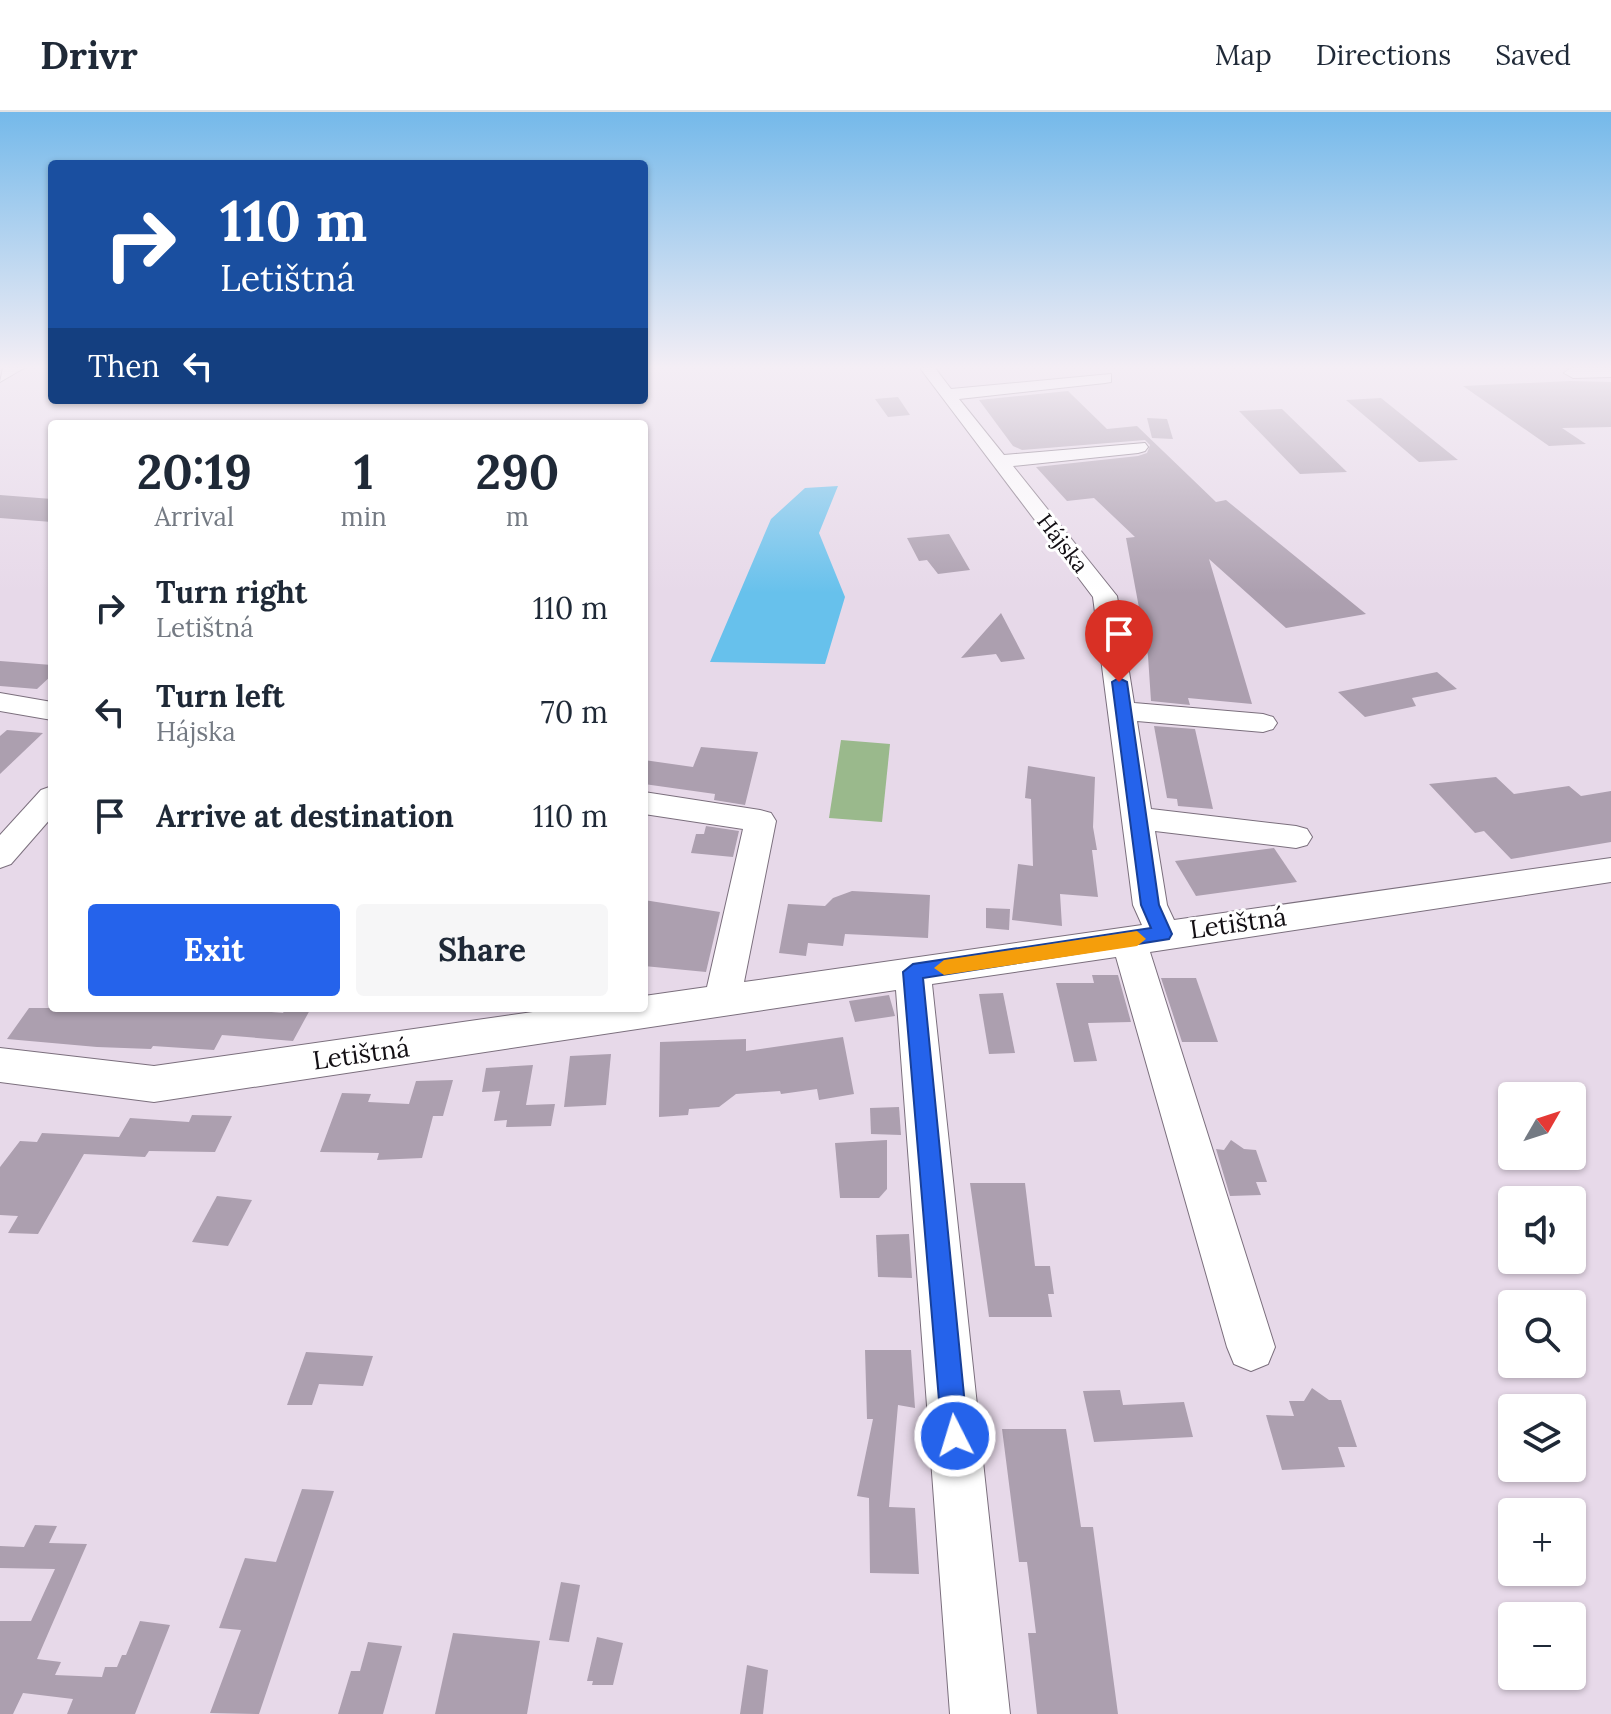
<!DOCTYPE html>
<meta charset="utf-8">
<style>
body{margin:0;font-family:Lora,serif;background:#f6f6f7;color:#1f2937;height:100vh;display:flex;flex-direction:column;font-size:30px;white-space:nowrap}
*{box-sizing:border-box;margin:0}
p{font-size:26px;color:#747a83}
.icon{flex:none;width:44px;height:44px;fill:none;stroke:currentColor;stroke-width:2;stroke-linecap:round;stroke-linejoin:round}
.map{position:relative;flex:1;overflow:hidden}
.details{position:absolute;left:48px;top:308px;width:600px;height:592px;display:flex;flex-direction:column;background:#fff;border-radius:8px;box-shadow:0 2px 6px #0004}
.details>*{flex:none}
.guide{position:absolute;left:48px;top:48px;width:600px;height:244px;border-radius:8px;box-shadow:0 2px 6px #0004;background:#1a4fa0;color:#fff;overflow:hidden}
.needle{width:52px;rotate:51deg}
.controls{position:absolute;left:1498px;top:970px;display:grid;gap:16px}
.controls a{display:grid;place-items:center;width:88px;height:88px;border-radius:8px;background:#fff;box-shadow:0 2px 6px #0004;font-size:40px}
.pin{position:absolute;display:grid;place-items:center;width:68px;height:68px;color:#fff;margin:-82px -34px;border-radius:50% 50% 50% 0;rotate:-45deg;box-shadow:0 0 8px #0007}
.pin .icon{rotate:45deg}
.me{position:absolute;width:88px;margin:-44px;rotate:355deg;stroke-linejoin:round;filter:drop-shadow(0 0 6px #0008)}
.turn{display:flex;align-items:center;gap:28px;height:168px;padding:0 40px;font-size:36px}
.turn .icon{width:104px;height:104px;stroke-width:2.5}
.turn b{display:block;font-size:56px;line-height:68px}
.then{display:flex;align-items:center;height:76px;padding:0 40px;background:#0003;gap:16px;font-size:30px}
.eta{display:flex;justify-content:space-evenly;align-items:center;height:136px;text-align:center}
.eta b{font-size:48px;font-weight:700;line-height:56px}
.primary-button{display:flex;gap:16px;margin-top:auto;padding:16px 40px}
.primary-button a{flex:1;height:92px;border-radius:8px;background:#2563eb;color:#fff;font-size:32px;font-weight:700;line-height:92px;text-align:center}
.primary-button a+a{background:#f6f6f7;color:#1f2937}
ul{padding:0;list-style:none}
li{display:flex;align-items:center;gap:24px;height:104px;padding:0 40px}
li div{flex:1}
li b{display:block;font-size:30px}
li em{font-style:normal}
header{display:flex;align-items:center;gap:48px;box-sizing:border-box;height:112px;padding:0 40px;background:#fff;border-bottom:2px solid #e0e1e3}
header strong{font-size:38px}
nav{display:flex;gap:44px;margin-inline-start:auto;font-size:28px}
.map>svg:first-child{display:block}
.green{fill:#9ab98c}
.water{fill:#67c1ec}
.building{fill:#ac9faf}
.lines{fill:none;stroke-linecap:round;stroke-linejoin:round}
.minor-casing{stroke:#7b6f7d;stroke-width:2}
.minor{fill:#fff;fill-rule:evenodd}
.route{fill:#2563eb;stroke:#184099;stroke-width:2}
.slow{fill:#f59e0b}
.labels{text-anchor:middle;stroke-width:6;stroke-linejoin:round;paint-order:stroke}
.far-street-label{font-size:22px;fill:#130f14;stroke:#fff}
.street-label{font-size:26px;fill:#130f14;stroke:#fff}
</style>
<header>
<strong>Drivr</strong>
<nav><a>Map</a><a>Directions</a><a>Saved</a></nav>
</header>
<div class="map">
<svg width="1611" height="1602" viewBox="0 0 1611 1602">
<rect width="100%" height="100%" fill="#e7d9e9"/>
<polygon class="green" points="841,628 890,632 882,710 829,706"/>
<polygon class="water" points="838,374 819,421 845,485 825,552 710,550 771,407 805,376"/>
<g class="building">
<polygon points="1570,269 1611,270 1611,315 1562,316 1586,332 1549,334 1463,274"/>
<polygon points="1068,279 1107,317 1137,314 1216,390 1226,388 1366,502 1286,516 1209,447 1252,592 1188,586 1190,593 1151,589 1148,544 1126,426 1135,425 1094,386 1067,389 1036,355 1138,344 1147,341 1150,333 1145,328 1022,338 1013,334 979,288"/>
<polygon points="898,285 910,303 888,305 875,287"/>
<polygon points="1381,286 1458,348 1419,350 1346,288"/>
<polygon points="1282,297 1347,360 1300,362 1239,299"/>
<polygon points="1147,306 1167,307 1173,327 1152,326"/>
<polygon points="0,383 52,387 52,410 0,406"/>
<polygon points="949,422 970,458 938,462 927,448 919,449 907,426"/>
<polygon points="1001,501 1025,547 1001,550 996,542 961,546"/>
<polygon points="0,549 52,553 52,563 37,577 0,574"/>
<polygon points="1437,560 1457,577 1412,586 1416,594 1365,605 1338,580"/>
<polygon points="1154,614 1195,617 1213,697 1178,694 1177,687 1167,686"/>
<polygon points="7,618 43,621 0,662 0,624"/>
<polygon points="701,635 758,640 745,693 714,688 715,682 644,672 644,648 693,655"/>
<polygon points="1028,654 1095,665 1093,715 1097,738 1092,738 1098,785 1060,782 1062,814 1012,808 1018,752 1033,754 1031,687 1025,686"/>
<polygon points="1496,665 1514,682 1569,674 1581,684 1611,679 1611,730 1511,747 1484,719 1475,721 1429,672"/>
<polygon points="706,714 739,719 733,745 691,741 696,722 704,722"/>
<polygon points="1274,736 1297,770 1196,784 1175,749"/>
<polygon points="852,779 930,783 928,826 845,822 843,834 808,831 806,844 779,841 788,792 825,794 833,786"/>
<polygon points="644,788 720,800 706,860 644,854"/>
<polygon points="986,796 1010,797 1009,818 986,816"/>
<polygon points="1092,863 1118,863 1131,910 1088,911 1097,949 1074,950 1056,871 1094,871"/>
<polygon points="1161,866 1196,866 1218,930 1182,930"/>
<polygon points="1003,881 1015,941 989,942 979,882"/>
<polygon points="889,883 895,904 855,910 849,889"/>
<polygon points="29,896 227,896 283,901 286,896 311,896 293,929 222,923 214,938 153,934 151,937 97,935 7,927"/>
<polygon points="843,925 854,982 819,988 817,977 781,982 780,979 736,982 719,995 689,997 688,1003 659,1005 660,930 746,927 746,939"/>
<polygon points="611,942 606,993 564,995 570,944"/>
<polygon points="533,953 526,993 555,992 551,1014 506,1015 507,1008 494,1009 500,979 482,980 486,956"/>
<polygon points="453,968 443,1004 433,1004 422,1046 377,1048 379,1041 320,1040 342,981 371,982 368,990 409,992 416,969"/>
<polygon points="899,995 901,1023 871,1022 870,996"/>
<polygon points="192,1003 232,1004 215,1040 149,1039 145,1045 84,1042 38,1122 8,1121 18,1104 0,1103 0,1055 20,1029 37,1030 42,1021 119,1025 130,1006 189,1010"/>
<polygon points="887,1028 887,1077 879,1086 840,1086 835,1031"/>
<polygon points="1231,1028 1244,1037 1256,1038 1267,1070 1256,1070 1261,1083 1230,1084 1216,1037 1224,1038"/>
<polygon points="970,1071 1025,1071 1035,1154 1050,1154 1054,1182 1048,1182 1052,1205 989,1205"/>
<polygon points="217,1084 252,1088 228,1134 192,1130"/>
<polygon points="909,1122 912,1166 878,1165 876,1123"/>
<polygon points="865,1238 911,1238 915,1296 898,1293 889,1395 915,1396 919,1462 870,1461 869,1386 857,1384 873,1307 867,1307"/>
<polygon points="306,1240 373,1244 363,1274 319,1272 312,1293 287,1293"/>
<polygon points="1312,1276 1329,1288 1341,1288 1357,1335 1338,1335 1345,1355 1282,1358 1266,1303 1294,1304 1289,1289 1304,1289"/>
<polygon points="1120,1278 1123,1293 1184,1290 1193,1325 1094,1330 1083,1279"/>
<polygon points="1002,1317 1066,1317 1081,1415 1093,1415 1118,1602 1037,1602 1028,1521 1036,1521 1027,1450 1019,1450"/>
<polygon points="302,1377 334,1379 259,1602 210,1601 241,1518 219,1516 245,1446 276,1450"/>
<polygon points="35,1413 57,1414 49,1431 87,1432 37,1547 61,1550 55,1563 102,1565 105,1555 117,1555 122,1543 126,1543 140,1509 170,1513 135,1602 67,1602 73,1587 23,1581 13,1602 0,1602 0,1509 31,1509 55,1457 0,1456 0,1434 24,1435"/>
<polygon points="561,1470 580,1473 569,1530 549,1528"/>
<polygon points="453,1521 540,1529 527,1602 435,1602"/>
<polygon points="597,1525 623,1531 613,1573 592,1573 593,1569 587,1569"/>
<polygon points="368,1530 402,1534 383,1602 338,1602 351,1559 360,1559"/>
<polygon points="747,1553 768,1558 763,1602 740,1602"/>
</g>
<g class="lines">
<defs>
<g id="minor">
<polygon points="3,256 24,256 0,270"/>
<polygon points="920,256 935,256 951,277 1111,262 1111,270 1105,271 959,287 1004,343 1145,331 1148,335 1145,339 1138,341 1013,354 1117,484 1134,591 1263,602 1273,605 1277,611 1273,617 1263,620 1137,609 1151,697 1296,714 1307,717 1312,725 1307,733 1296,736 1155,719 1167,793 1174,808 1611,746 1611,770 1150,840 1275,1235 1268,1252 1251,1259 1234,1252 1227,1235 1116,845 932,872 1010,1602 950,1602 896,878 154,990 0,970 0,936 154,954 561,896 644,896 644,884 707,875 743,717 644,702 644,680 760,698 771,701 776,709 744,870 1142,813 1133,793 1093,485"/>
<polygon points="1611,256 1611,265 1573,266 1564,261 1571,256"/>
<polygon points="0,581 52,590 52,608 0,599"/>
<polygon points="52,674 52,705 11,752 0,756 0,723 41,678"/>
</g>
</defs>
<use href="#minor" class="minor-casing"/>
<use href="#minor" class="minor"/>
</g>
<linearGradient id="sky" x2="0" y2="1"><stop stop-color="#74b9ea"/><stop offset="0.53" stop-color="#f4eef5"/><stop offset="1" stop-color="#f4eef5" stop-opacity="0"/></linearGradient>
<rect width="1611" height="481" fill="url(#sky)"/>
<polygon class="route" points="1119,566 1127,570 1159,793 1172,822 1169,827 923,866 968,1324 965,1333 955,1337 945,1333 942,1324 903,860 913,852 1151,816 1141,793 1112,570"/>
<polygon class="slow" points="1137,819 1146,827 1137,834 944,863 934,856 944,848"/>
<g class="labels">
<g class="far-street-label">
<text transform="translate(1063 431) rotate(52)" y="8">Hájska</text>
</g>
<g class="street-label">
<text transform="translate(1238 811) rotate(-8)" y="9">Letištná</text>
<text transform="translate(361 942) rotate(-8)" y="9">Letištná</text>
</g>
</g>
</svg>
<div class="controls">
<a><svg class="needle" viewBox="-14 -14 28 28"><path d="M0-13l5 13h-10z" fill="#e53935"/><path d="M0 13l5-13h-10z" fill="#747a83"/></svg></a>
<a><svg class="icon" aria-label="sound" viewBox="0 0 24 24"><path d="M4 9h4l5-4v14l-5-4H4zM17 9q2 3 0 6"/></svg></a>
<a><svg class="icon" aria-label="search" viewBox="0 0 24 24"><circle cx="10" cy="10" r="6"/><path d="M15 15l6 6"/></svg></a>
<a><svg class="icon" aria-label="layers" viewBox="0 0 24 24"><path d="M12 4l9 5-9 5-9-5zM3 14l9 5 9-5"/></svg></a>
<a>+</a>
<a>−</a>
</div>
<div class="pin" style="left:1119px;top:570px;background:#d93025"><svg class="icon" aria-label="arrive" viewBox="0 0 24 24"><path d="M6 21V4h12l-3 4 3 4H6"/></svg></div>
<svg class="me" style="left:955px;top:1324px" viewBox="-20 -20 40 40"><circle r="17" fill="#2563eb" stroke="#fff" stroke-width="3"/><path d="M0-11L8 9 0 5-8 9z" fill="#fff"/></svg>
<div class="guide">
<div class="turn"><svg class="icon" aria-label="right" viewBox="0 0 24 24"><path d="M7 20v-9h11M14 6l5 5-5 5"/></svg><div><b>110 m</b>Letištná</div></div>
<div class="then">Then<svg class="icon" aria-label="left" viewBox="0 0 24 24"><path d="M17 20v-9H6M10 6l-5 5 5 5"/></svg></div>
</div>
<section class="details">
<div class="eta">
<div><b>20:19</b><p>Arrival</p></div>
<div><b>1</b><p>min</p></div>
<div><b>290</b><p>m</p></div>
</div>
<ul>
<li><svg class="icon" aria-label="right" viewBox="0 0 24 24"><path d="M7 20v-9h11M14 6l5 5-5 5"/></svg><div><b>Turn right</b><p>Letištná</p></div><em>110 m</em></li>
<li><svg class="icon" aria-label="left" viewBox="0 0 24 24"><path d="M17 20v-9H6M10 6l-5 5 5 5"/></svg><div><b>Turn left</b><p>Hájska</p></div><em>70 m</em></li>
<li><svg class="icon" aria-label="arrive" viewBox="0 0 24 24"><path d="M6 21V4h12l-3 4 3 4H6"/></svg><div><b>Arrive at destination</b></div><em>110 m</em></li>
</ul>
<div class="primary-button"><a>Exit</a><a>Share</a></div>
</section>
</div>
